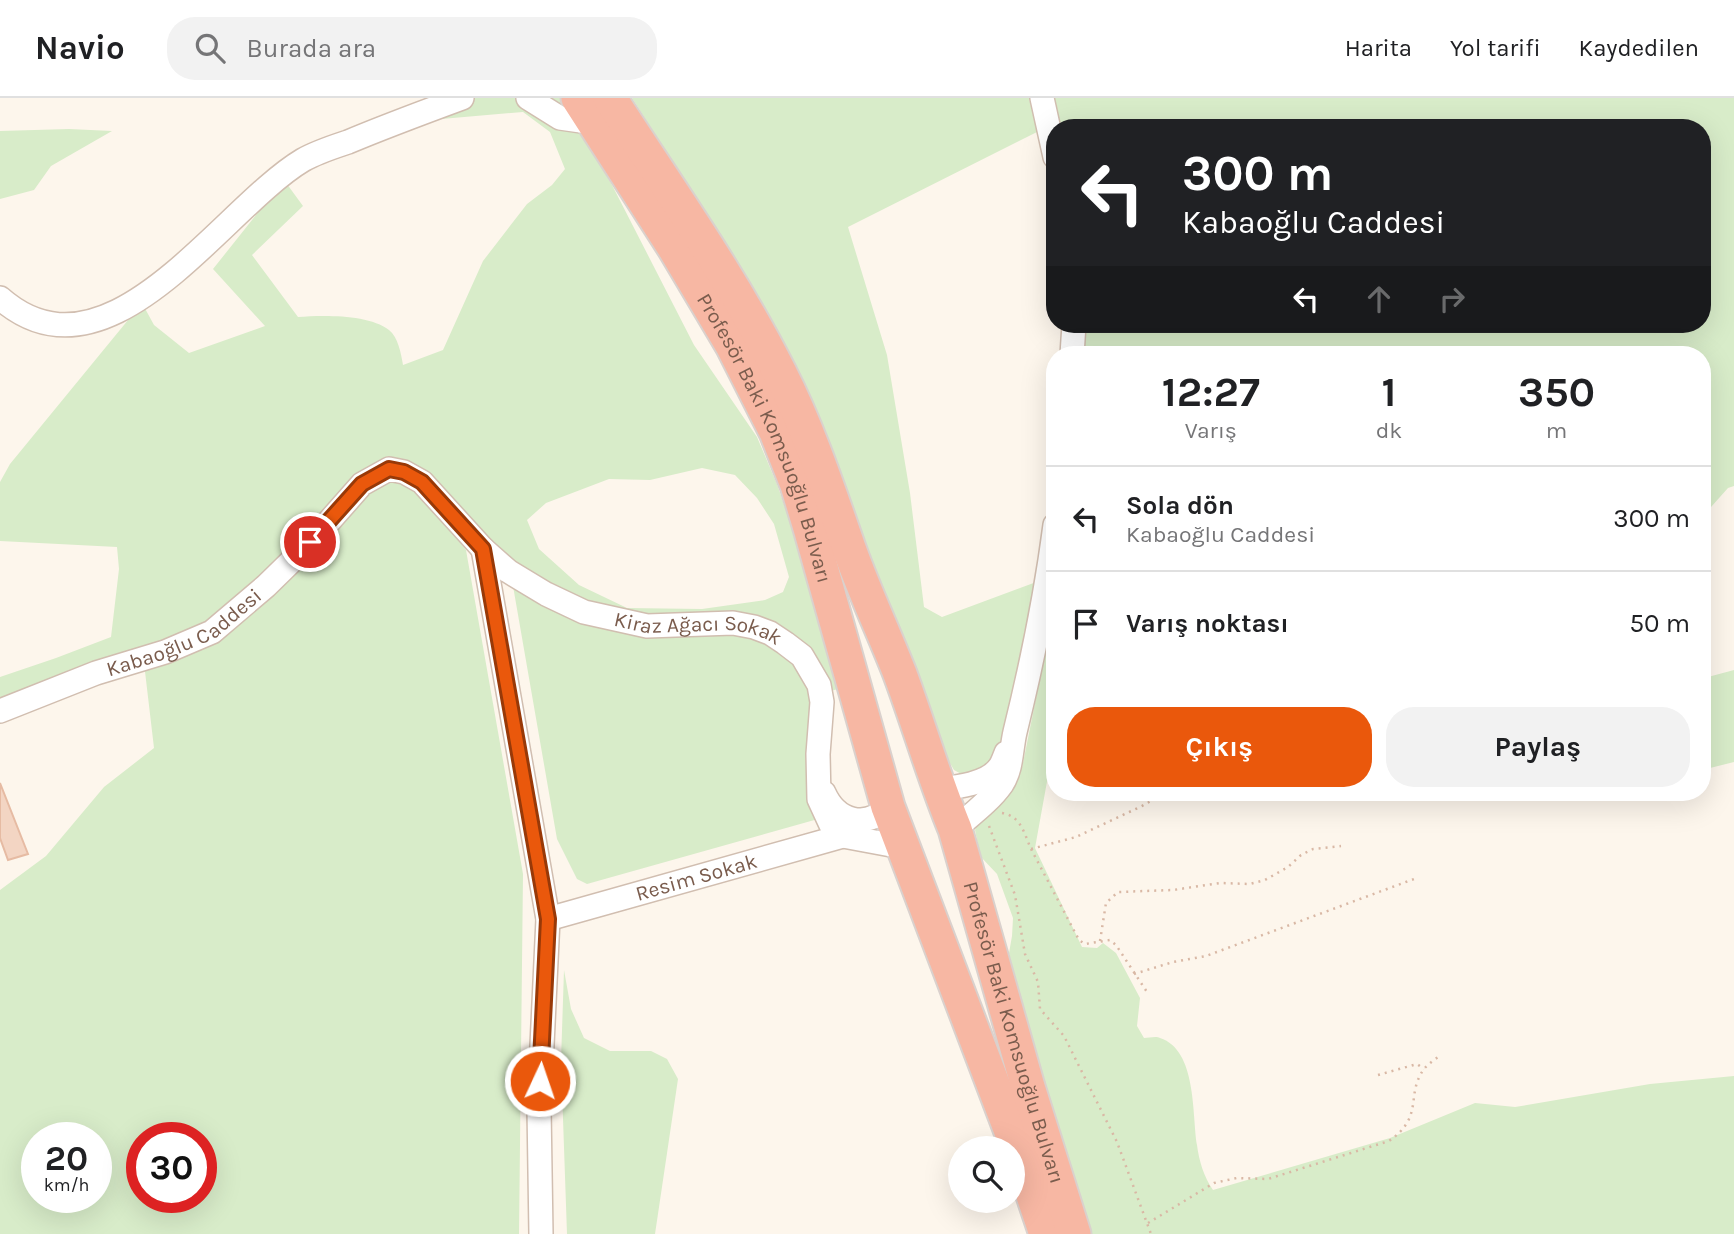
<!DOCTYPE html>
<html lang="tr">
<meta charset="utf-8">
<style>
body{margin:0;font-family:Karla,sans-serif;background:#f2f2f2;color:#202124;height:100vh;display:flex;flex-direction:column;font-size:26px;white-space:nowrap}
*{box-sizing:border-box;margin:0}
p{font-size:23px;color:#757577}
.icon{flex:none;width:38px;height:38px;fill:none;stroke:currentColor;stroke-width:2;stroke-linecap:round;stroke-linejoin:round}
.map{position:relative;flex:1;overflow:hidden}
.details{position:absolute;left:1046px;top:248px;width:665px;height:455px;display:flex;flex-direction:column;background:#fff;border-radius:28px;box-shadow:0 7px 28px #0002}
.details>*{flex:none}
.top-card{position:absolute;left:1046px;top:21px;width:665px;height:214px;border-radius:28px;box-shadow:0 7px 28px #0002;background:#202124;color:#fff;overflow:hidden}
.tools{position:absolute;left:948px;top:1038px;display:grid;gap:14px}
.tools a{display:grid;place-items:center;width:77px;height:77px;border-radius:50%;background:#fff;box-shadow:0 7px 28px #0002;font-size:35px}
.speed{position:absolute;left:21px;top:1024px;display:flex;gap:14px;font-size:35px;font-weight:700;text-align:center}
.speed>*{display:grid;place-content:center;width:91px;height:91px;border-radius:50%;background:#fff;box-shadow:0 7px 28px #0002;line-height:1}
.speed small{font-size:18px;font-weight:400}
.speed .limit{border:10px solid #d22;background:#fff;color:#111}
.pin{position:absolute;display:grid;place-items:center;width:60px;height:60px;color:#fff;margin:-30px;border:4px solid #fff;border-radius:50%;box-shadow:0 2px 7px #0007}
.me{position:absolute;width:77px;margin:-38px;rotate:3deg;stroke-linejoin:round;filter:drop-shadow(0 0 5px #0008)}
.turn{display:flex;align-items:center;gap:24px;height:147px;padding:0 21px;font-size:32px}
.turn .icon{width:91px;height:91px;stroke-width:2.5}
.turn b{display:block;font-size:49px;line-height:60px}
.lanes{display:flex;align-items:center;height:66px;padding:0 21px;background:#0003;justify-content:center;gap:35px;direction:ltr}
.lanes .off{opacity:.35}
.eta{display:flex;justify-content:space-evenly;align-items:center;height:119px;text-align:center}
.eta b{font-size:42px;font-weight:700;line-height:49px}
.button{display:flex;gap:14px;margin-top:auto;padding:14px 21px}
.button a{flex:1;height:80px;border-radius:28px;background:#ea580c;color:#fff;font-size:28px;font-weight:700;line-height:80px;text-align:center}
.button a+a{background:#f2f2f2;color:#202124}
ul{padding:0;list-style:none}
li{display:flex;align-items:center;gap:21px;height:105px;padding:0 21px;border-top:2px solid #e0e0e0}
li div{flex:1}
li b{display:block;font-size:26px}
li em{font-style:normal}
header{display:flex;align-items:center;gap:42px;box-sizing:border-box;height:98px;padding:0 35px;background:#fff;border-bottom:2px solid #e0e0e0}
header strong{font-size:33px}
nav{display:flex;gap:38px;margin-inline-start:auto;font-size:24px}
.search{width:490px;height:63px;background:#f2f2f2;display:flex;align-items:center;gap:18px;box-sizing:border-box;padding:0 24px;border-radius:28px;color:#757577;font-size:26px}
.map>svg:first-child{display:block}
.green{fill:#d8ecc9;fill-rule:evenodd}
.building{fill:#f3d5c3;stroke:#e6bba3;stroke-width:2}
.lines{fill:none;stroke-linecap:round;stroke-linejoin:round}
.minor-casing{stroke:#d1beb0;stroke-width:26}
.highway-casing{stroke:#dad1cd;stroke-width:37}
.path{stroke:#d9b8a5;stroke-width:2.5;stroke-dasharray:2 5;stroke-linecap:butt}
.minor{stroke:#fff;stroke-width:23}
.highway{stroke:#f7b7a3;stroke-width:33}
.route-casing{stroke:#983908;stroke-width:18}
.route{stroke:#ea580c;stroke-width:12}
.labels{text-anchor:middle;stroke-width:5;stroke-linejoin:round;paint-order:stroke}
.street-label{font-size:21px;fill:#7a5c4d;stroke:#fffaf3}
</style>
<header>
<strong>Navio</strong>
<div class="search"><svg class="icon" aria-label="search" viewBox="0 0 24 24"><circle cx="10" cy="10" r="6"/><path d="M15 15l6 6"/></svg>Burada ara</div>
<nav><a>Harita</a><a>Yol tarifi</a><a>Kaydedilen</a></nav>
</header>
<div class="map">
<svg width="1734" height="1136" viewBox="0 0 1734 1136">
<rect width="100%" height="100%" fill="#fdf6ec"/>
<g class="green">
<path d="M 425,0 L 562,0 L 612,87 L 694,247 L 757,339 L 777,386 L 847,589 L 830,593 L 811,559 L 791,534 L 764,520 L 730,518 L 640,519 L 597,510 L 518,470 L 396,361 L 229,511 L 180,539 L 0,603 L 0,579 L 56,560 L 111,539 L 119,471 L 117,449 L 0,443 L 0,384 L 10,366 L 142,205 L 154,227 L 189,255 L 265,228 L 213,171 L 284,82 L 303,108 L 252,157 L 298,219 C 322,217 369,216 389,232 C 398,239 401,255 403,267 L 443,252 L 483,163 L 527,106 L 552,87 L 565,71 L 550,34 L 523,14 L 430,22 L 424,4 ZM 702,370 L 735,377 L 757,400 L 774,426 L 789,479 L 783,494 L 765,502 L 702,511 L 627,510 L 579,487 L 539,451 L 527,422 L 546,405 L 609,381 L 650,382 Z"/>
<polygon points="632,0 1029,0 1037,34 848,129 887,257 910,395 924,509 942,519 1039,483 1005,651 991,669 963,677 954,672 948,662 830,356 691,93"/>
<polygon points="1053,0 1734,0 1734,388 1728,390 1703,418 1703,257 1082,257 1084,226 1703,226 1703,30 1060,30"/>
<polygon points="69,31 112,33 51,68 34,92 0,101 0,33"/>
<path d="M 392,379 L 415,386 L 466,452 L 523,776 L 519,1136 L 0,1136 L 0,792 L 46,758 L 104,689 L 154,650 L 144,565 L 197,552 L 375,386 ZM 37,1040 L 96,1040 L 96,1099 L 37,1099 ZM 142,1040 L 201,1040 L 201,1099 L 142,1099 Z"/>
<polygon points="513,488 757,538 800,565 814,604 807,665 807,687 818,721 587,786 577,781 557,741"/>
<path d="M 1703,501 C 1709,527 1701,554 1708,579 L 1734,572 L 1734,664 L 1710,670 L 1703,654 Z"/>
<path d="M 1055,506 L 1055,668 L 1048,678 L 1035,750 L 1082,849 L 1097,850 L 1103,845 L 1116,855 L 1140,900 L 1137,928 L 1144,940 C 1149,940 1156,938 1160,940 C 1197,952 1192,1016 1197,1047 C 1199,1063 1204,1079 1213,1092 L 1390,1040 L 1475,1005 L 1515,1009 L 1650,986 L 1734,978 L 1734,1136 L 1090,1136 L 1040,980 L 1009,855 L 1012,838 L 1013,820 L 997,776 L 980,758 L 975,732 L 983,715 L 1022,670 Z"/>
<polygon points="564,872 571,911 584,940 610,953 651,953 667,961 678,981 655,1136 567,1136 561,963"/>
</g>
<polygon class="building" points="0,685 28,756 8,762 0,740"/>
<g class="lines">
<defs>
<g id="minor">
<polyline points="528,0 560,20 595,25"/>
<polyline points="1042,0 1055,59"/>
<path d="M 0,200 C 108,295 221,111 303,62 C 317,54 333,49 348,44 C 386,28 424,14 462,0"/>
<polyline points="1072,257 1074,226"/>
<polyline points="483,451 548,821 539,1010 541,1136"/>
<path id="s1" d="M 0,613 L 96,575 L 165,554 L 212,534 L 266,488 L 310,445 L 362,386 L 389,371 L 404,374 L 422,384 L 483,451 L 508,473 L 546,496 L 584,514 L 647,528 L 733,525 L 754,529 L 770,535 L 785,545 L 802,558 L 819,587 L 822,604 L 818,656 L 819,701 L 831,727 L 843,738 L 902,749"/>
<path d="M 939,691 C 957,689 986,686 998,671 C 1002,667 1004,660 1006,655"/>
<path d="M 824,695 C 837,724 866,731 888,709"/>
<path d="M 955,731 C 971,717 990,703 1002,686 C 1012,671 1011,651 1015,634 C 1032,565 1046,497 1055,427"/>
<path id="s2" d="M 548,821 L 843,738"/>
</g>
<g id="highway">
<path id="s3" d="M 578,0 L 675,151 L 732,247 L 776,334 L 797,387 L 810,430 L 888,709 L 1015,1044 L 1046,1136"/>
<path id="s4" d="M 610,0 C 668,90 732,179 780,275 C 809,332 829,393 850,453 C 865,495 884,535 900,576 C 919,627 934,680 955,731 L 1028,989 L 1074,1136"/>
</g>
</defs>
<use href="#minor" class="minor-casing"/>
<use href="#highway" class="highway-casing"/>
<g class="path">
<path d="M 1002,715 C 1021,718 1024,735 1031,751 L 1076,739 L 1142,708 L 1165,695"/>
<polyline points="989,728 1015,797 1025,856 1038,884 1040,911 1064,938 1117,1044 1151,1136"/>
<polyline points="1031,751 1079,842 1085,846 1110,842 1116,847 1147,894"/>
<polyline points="1100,843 1106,805 1118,794 1173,792 1220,785 1250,786 1265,782 1288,769 1301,757 1313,751 1341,748"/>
<polyline points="1134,876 1173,864 1206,858 1414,781"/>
<polyline points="1378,977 1417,966 1424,971"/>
<path d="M 1148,1125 L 1214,1085 L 1237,1080 L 1268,1081 L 1389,1043 C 1425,1018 1405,997 1424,971 C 1428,966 1435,961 1441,957"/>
</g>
<use href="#minor" class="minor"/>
<use href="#highway" class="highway"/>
</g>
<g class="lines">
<defs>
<polyline id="route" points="310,444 362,386 389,371 404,374 422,384 483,451 548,821 540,983"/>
</defs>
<use href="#route" class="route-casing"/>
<use href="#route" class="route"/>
</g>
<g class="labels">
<g class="street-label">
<text dy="7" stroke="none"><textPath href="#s3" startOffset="390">Profesör Baki Komsuoğlu Bulvarı</textPath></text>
<text dy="7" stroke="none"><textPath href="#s1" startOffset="201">Kabaoğlu Caddesi</textPath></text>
<text dy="7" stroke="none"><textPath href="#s1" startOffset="831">Kiraz Ağacı Sokak</textPath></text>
<text dy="7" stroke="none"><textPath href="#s2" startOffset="154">Resim Sokak</textPath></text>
<text dy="7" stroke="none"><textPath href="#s4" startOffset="1024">Profesör Baki Komsuoğlu Bulvarı</textPath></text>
</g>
</g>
</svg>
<div class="tools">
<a><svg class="icon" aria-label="search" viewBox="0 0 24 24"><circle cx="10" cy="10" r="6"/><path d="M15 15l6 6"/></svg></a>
</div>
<div class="speed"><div>20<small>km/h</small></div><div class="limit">30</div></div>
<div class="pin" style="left:310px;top:444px;background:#d93025"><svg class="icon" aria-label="arrive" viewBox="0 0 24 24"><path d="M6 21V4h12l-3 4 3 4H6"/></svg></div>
<svg class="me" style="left:540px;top:983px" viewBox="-20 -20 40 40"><circle r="17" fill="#ea580c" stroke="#fff" stroke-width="3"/><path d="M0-11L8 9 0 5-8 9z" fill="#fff"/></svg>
<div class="top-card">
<div class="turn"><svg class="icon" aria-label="left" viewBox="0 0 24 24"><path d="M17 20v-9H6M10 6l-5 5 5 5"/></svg><div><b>300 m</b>Kabaoğlu Caddesi</div></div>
<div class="lanes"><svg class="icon" aria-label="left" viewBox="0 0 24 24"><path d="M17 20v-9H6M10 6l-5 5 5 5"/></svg><svg class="icon off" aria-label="ahead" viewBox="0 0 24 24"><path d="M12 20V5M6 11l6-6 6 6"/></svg><svg class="icon off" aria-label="right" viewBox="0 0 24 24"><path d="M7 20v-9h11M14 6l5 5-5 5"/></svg></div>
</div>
<section class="details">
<div class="eta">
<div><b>12:27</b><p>Varış</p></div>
<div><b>1</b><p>dk</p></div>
<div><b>350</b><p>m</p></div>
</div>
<ul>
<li><svg class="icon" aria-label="left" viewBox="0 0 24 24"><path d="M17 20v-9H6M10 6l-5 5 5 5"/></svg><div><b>Sola dön</b><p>Kabaoğlu Caddesi</p></div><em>300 m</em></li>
<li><svg class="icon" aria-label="arrive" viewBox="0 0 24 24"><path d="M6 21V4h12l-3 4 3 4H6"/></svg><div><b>Varış noktası</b></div><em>50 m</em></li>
</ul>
<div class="button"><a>Çıkış</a><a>Paylaş</a></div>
</section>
</div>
